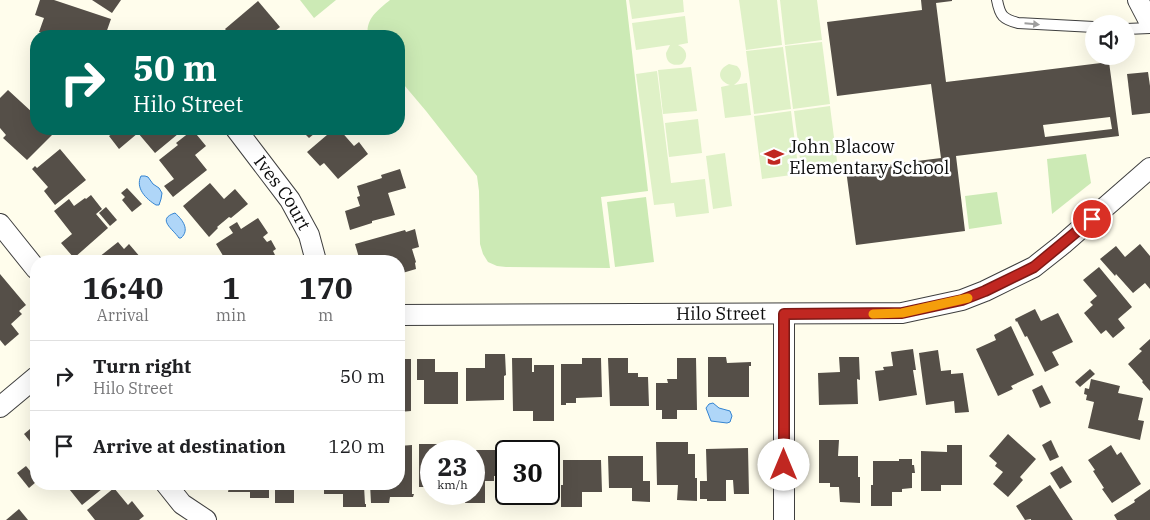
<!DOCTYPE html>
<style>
body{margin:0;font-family:"IBM Plex Serif",serif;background:#f2f2f2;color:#202124;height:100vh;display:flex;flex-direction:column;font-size:19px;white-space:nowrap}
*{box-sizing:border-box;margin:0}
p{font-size:16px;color:#757577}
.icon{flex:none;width:28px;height:28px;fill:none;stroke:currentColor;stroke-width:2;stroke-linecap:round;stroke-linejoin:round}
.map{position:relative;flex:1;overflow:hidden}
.drawer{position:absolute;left:30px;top:255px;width:375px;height:235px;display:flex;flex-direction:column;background:#fff;border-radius:20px;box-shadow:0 5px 20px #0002}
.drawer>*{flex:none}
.banner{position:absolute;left:30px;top:30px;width:375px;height:105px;border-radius:20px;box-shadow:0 5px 20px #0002;background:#00695c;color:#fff;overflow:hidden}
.controls{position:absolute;left:1085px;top:15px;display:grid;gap:10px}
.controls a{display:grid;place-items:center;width:50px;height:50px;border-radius:50%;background:#fff;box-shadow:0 5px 20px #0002;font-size:25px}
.speed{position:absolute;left:420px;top:440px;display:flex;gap:10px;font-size:25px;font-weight:700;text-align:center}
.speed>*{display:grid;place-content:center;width:65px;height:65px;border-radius:50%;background:#fff;box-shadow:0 5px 20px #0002;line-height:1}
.speed small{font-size:12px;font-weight:400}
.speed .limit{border:2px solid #111;border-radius:8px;background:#fff;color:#111}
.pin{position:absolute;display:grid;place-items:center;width:42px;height:42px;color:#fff;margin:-21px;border:2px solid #fff;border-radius:50%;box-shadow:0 1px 5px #0007}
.me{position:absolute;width:55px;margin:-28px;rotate:0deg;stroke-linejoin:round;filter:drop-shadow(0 0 4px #0008)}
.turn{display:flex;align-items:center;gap:18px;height:105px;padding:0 20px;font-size:22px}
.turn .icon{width:65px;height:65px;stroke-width:2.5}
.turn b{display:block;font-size:35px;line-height:42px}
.eta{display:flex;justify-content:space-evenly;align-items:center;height:85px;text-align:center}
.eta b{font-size:30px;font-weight:800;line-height:35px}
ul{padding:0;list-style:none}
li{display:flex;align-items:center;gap:15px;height:70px;padding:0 20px;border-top:1px solid #e0e0e0}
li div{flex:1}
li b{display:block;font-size:19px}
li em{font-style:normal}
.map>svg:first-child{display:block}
.green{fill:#cceab5}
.pitch{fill:#dff1c7}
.water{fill:#afd6f8;stroke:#3484d1}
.building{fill:#554f48;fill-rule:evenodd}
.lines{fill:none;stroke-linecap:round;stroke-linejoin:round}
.service-casing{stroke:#3f3f3f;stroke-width:12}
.minor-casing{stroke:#3f3f3f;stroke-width:22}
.service{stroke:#fff;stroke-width:10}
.minor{stroke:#fff;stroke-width:20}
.oneway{fill:#9e9e9e}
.route-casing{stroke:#7d1915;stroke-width:12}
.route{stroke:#c02721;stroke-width:9}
.slow{stroke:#f59e0b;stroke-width:9}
.labels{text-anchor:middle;stroke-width:5;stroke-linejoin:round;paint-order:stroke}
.poi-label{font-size:18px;fill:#0c0c0c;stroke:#fff;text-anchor:start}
.street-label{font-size:18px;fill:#0c0c0c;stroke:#fff}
</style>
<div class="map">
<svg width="1150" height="520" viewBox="0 0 1150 520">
<rect width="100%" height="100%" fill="#fffdec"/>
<g class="green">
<polygon points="300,0 336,0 314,18"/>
<path d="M 390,0 L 626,0 L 648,191 L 601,197 L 610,268 L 506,267 L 497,266 L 488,262 L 483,254 L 480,244 L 479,191 L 477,176 L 426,111 L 399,79 L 399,36 L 368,36 C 365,19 378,10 390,0 Z"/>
<polygon points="1086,154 1091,183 1052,214 1047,159"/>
<polygon points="997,192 1002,224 969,229 965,196"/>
<polygon points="646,197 654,262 615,267 607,202"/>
</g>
<g class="pitch">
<polygon points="629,0 683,0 684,12 632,19"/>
<polygon points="739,0 777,0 782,45 746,50"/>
<polygon points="780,0 817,0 822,40 785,45"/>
<path d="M 685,16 L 688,43 L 678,45 C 687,49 689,57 682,64 C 672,67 666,62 666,53 L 670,45 L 636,50 L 632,23 Z"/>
<polygon points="822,42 830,104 793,109 785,46"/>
<polygon points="783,47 791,109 754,114 746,51"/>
<path d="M 729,64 L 737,66 C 744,73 741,80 734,85 L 747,83 L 751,115 L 725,118 L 721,87 L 730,85 C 718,81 716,70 729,64 Z"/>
<polygon points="691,67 697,111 663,114 658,70"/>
<polygon points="657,71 671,183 705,179 709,213 676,217 674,203 654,205 636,74"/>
<polygon points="830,106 838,169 802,174 794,111"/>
<polygon points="791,111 799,174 762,179 754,116"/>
<polygon points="698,119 702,153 669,157 665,123"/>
<polygon points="725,153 732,206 713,209 706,156"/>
</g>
<g class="water">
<path d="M 141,176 L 145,176 L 148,177 L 153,184 L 159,188 L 162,193 L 161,199 L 159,205 L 156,205 C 146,199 135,188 141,176 Z"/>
<path d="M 175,213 C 183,220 190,230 181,238 L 179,238 C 173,229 156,219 175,213 Z"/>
<polygon points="713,403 719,408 730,411 732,416 730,422 727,423 711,421 706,408 709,404"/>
</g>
<g class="building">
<polygon points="40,0 54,0 111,19 105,36 101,36 84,31 82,36 49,36 39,32 44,18 35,15"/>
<polygon points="92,0 121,0 112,13"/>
<path d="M 921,0 L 952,0 L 952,1 L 936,3 L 946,82 L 1109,62 L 1119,136 L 956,156 L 965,231 L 856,245 L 846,170 L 941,158 L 931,84 L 837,96 L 827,22 L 922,10 ZM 1110,117 L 1112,129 L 1045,137 L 1043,125 Z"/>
<polygon points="258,1 280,27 269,36 231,36 225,29"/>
<polygon points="36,46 36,67 30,64"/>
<polygon points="1148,72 1150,86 1150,113 1132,115 1127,74"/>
<polygon points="8,90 33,113 36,109 36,129 58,129 27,160 3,138 6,135 0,128 0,98"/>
<polygon points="119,129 184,129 155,153 138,133 119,149 109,136"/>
<polygon points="192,129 206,146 195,155 207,170 173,197 164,186 174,179 159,160 178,145 176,143 190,132 189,130"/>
<polygon points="300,129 320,129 309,138"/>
<polygon points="334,129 339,129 354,146 359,142 368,154 338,179 324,163 320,166 307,152"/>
<polygon points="60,149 86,180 55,205 44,191 48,187 32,169 35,166 37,168"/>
<polygon points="400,169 406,188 388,193 395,215 372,221 372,223 350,230 345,211 360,206 357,197 360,196 357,186 382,178 381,175"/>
<polygon points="210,183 224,199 235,189 248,204 231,218 229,217 217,227 218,228 209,237 183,206"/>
<polygon points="127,188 142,204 132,212 122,200 125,197 121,193"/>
<polygon points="91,195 102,209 96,214 108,228 74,258 61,243 72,234 54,211 69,199 74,206 85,198 86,199"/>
<polygon points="106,207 117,220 110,226 99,213"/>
<polygon points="258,218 268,233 263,237 267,242 271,240 276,249 273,251 275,255 265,261 221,261 225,259 216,244 233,233 229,227 237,222 241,229"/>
<polygon points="415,229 419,247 412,249 416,262 415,263 416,269 399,274 399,261 382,261 381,257 360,261 355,244 405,230 406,232"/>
<polygon points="118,242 124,249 129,244 141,258 139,259 141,261 94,261"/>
<polygon points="1140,244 1150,256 1150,289 1145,283 1133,293 1116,274 1115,276 1100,259 1116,246 1125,257"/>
<polygon points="1099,267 1132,307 1118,319 1125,328 1113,338 1106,330 1101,334 1084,313 1093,305 1090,302 1097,296 1083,280"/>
<polygon points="0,274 26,305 19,311 22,314 11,324 19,334 5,346 0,340"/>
<polygon points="1035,309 1041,321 1058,313 1073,342 1052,352 1059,365 1045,372 1027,336 1025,337 1017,321 1016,322 1015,319"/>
<polygon points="1011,326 1034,375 1011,386 1013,389 998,396 976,349 996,340 994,335"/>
<polygon points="1150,339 1150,391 1142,382 1143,381 1128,364 1142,351 1139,349"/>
<polygon points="913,349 916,370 913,370 917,395 879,401 875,371 884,370 883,367 893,366 891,352"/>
<polygon points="938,350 941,371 951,370 951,374 963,373 969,412 955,413 954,401 926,405 919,353"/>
<polygon points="485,354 505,354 506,375 504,376 504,400 466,401 466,368 485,368"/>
<polygon points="708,357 726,357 727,363 751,362 751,366 749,366 749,397 708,397"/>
<polygon points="839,357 859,357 860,380 857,379 858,404 819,405 818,373 840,372"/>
<polygon points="512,358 532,358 532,372 534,372 534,365 554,365 554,421 533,421 533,411 513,411"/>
<polygon points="582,358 601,358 602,397 576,398 576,403 566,403 566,405 561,405 561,364 582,364"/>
<polygon points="608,358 628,358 628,373 638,373 638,377 648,377 649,406 610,406"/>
<polygon points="677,358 696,358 697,410 677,410 677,419 662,419 662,410 656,410 656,383 668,383 667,379 677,379"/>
<polygon points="399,359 411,359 411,411 399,412"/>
<polygon points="417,359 435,359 435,372 458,372 458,404 424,404 424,380 417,380"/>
<polygon points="1090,369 1095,374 1080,387 1075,382"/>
<polygon points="1091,379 1120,386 1118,393 1143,398 1138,420 1144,421 1140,440 1088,428 1094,402 1086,400 1087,395 1084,394 1085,388 1089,389"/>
<polygon points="1042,385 1051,403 1040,408 1032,390"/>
<polygon points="36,424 36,449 24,434"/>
<polygon points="1008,434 1036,459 1020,477 1023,480 1008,497 993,484 1003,472 995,466 997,463 989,456"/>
<polygon points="819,440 839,440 838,456 858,456 858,477 860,477 860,503 840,502 839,487 830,487 830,483 819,483"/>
<polygon points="1051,440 1059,457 1050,461 1042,445"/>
<polygon points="656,442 688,442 688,454 695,454 695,478 697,478 697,501 677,500 678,485 657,485"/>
<polygon points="419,444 437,444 437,451 431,451 431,487 419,487"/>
<polygon points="412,445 412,494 414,494 413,497 390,497 389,503 371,503 370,484 399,484 399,446"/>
<polygon points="947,445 962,445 962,485 941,485 941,491 921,491 921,451 947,452"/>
<polygon points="1111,445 1117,455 1121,452 1141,484 1112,503 1102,489 1104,488 1093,471 1095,470 1088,460"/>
<polygon points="748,448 749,494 734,494 733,480 726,480 726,501 707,501 707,499 700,499 700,481 707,481 706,449"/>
<polygon points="474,450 506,450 506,476 494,476 494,481 485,481 485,503 465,503 465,494 474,494"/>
<polygon points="608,456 643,456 643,481 650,481 650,502 632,501 632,488 609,488"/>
<polygon points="899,459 912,459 912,465 914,465 915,473 912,473 912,488 902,489 902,492 892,492 892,506 871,506 871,485 873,485 873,461 899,461"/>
<polygon points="563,460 601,460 602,492 582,492 582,507 561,507 561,485 563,485"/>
<polygon points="549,461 554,461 555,502 535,502 535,501 532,501 532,494 549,494"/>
<polygon points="26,466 36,478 36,482 29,488 17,473"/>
<polygon points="1062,466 1072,482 1060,489 1050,473"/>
<polygon points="65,484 106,484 107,485 82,505"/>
<polygon points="227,484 269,484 269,498 250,498 250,492 228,492 229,487 227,488"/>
<polygon points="275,484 316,484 316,490 294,490 294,503 275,503"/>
<polygon points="324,484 362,484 362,487 364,486 365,504 366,504 366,507 343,507 343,494 324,494"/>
<polygon points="1050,485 1073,520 1031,520 1031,519 1025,520 1016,506"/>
<polygon points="114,488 128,505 132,501 144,516 139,520 95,520 87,510"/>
<polygon points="1150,489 1150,520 1117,520 1114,515 1135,502 1134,500"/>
<rect x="440" y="494" width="19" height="8"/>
<polygon points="19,509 28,520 6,520"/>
</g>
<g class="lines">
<defs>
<g id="service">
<path d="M 997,0 C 1000,16 1003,19 1018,23 L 1094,27"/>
<polyline points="1126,29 1150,28"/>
</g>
<g id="minor">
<polyline points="1138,0 1150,23"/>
<path id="s1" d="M 236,129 L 290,200 L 309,235 L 316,261"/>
<polyline points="0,224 36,269"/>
<path id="s2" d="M 399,315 L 902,313 L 962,300 L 985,291 L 1034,267 L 1063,244 L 1150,168"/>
<polyline points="0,407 36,377"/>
<polyline points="166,484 182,504 206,520"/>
<polyline points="784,520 784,314"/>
</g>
</defs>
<use href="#service" class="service-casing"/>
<use href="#minor" class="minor-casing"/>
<use href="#service" class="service"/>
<use href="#minor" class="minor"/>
</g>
<defs><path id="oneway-solid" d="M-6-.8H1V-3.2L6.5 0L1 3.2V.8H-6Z" transform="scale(1.25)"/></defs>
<use class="oneway" href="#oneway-solid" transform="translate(1032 24) rotate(5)"/>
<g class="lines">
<defs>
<polyline id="route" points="784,465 784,314 902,313 962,300 985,291 1034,267 1092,219"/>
</defs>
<use href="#route" class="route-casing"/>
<use href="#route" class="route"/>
<polyline class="slow" points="873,314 902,313 968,298"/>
</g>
<defs>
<symbol id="school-bare" viewBox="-9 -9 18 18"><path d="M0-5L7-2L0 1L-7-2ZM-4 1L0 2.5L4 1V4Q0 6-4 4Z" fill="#c02721" stroke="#fff" stroke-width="2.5" paint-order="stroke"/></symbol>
</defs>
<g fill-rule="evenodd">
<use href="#school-bare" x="760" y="143" width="28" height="28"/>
</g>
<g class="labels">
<g class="poi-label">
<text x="789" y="153">John Blacow<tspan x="789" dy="21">Elementary School</tspan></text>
</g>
<g class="street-label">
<text dy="6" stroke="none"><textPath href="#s1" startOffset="79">Ives Court</textPath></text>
<text dy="6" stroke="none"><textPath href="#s2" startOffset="322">Hilo Street</textPath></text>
</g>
</g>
</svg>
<div class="controls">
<a><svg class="icon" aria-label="sound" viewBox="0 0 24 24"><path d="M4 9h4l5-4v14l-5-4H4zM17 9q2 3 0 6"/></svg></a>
</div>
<div class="speed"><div>23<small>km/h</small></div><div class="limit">30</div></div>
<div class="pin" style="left:1092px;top:219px;background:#d93025"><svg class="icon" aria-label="arrive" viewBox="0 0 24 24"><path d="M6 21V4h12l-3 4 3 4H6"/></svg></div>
<svg class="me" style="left:784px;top:465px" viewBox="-20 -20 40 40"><circle r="19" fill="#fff"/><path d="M0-13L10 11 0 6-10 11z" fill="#c02721"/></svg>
<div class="banner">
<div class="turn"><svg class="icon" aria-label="right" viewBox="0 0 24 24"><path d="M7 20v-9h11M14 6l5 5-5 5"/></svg><div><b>50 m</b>Hilo Street</div></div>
</div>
<section class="drawer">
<div class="eta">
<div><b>16:40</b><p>Arrival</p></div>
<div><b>1</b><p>min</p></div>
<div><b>170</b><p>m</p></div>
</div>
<ul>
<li><svg class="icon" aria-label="right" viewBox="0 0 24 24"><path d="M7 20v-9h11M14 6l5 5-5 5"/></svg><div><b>Turn right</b><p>Hilo Street</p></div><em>50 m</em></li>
<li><svg class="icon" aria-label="arrive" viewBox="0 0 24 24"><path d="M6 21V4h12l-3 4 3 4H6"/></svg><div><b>Arrive at destination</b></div><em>120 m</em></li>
</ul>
</section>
</div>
